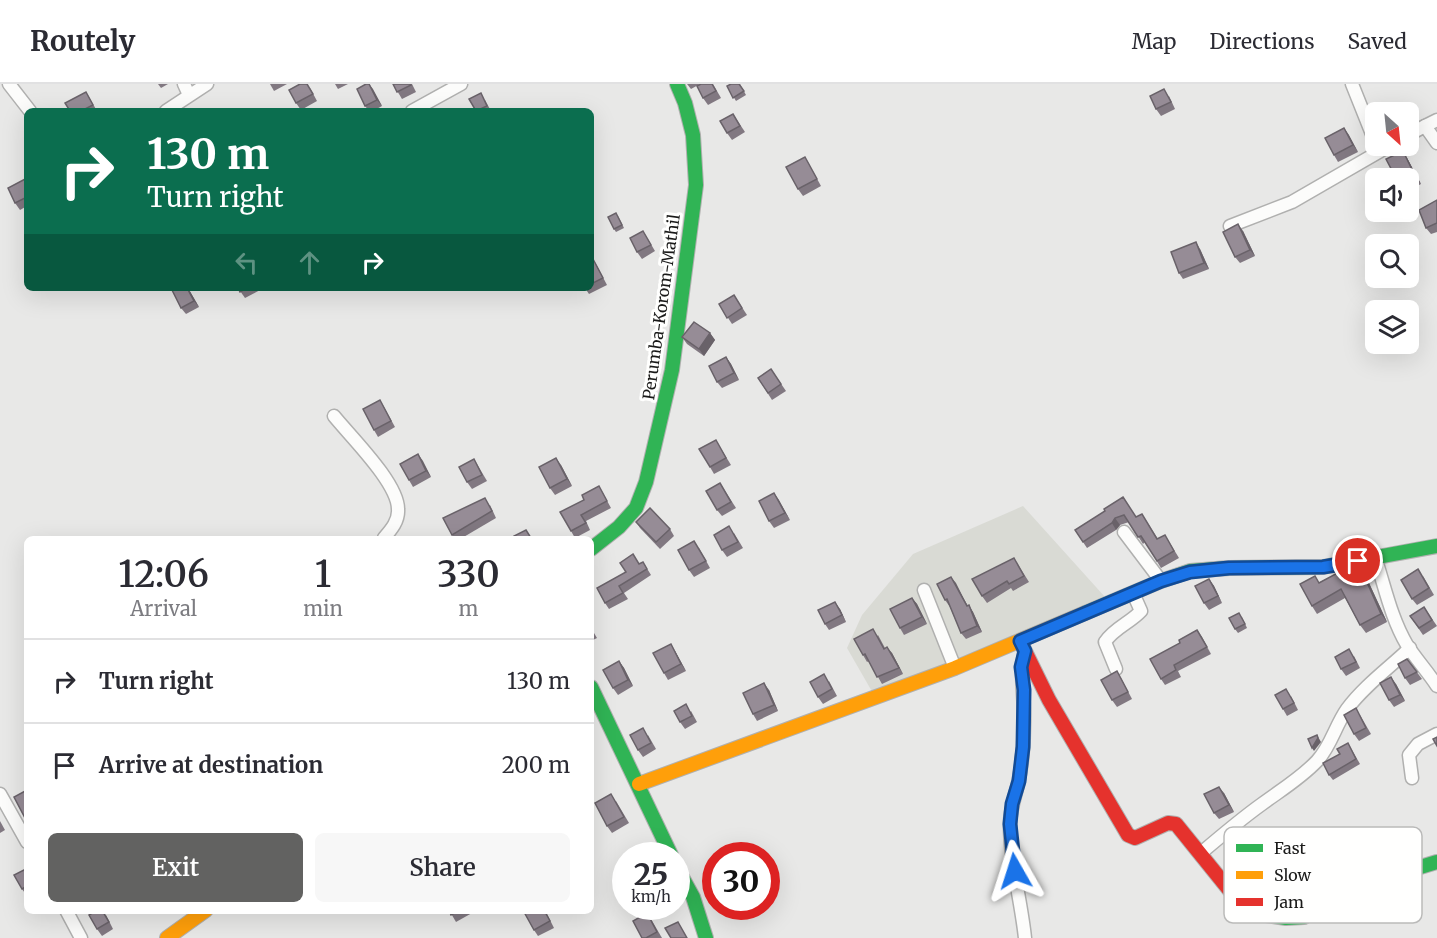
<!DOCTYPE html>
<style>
body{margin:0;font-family:Merriweather,serif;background:#f7f7f7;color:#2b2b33;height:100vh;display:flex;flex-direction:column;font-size:22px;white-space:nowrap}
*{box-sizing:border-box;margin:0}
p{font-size:20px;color:#7c7c81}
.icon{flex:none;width:33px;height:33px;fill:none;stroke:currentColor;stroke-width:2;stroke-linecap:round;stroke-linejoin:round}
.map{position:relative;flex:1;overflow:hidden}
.details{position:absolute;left:24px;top:452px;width:570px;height:378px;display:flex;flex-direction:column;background:#fff;border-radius:9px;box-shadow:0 6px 24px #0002}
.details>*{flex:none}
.banner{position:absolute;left:24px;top:24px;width:570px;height:183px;border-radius:9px;box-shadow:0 6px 24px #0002;background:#0b6e4f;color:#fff;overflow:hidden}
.needle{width:39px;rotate:153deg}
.fabs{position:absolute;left:1365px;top:18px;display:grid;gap:12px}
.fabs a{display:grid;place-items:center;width:54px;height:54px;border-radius:9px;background:#fff;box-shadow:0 6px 24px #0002;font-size:30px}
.speed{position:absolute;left:612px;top:758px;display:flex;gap:12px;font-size:30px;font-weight:700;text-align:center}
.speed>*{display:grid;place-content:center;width:78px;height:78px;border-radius:50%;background:#fff;box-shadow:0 6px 24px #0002;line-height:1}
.speed small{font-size:15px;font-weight:400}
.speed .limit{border:9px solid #d22;background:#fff;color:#111}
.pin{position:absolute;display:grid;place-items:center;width:51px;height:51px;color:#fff;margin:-26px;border:3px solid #fff;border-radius:50%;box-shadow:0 2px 6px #0007}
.me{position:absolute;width:66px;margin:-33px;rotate:354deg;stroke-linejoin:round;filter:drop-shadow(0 0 4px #0008)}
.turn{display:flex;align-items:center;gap:21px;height:126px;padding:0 24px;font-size:27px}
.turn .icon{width:78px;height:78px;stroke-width:2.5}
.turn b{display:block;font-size:42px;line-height:51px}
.lanes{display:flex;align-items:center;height:57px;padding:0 24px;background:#0003;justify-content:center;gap:30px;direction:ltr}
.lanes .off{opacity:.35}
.eta{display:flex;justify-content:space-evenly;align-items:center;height:102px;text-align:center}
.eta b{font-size:36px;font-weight:600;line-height:42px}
.cta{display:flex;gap:12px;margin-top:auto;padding:12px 24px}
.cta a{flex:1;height:69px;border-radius:9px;background:#626261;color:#fff;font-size:24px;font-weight:600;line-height:69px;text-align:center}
.cta a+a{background:#f7f7f7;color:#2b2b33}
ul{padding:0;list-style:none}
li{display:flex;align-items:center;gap:18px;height:84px;padding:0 24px;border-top:2px solid #e1e1e2}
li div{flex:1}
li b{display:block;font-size:22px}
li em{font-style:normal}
header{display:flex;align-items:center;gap:36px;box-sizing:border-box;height:84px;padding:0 30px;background:#fff;border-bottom:2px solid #e1e1e2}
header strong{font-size:28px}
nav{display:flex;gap:33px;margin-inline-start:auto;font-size:21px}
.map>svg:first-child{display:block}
.built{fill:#d9dad4}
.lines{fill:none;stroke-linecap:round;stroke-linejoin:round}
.street-casing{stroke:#b0b0af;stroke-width:15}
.fast-casing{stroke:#b0b0af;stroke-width:16}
.slow-casing{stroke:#b0b0af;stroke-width:16}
.jam-casing{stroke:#b0b0af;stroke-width:16}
.street{stroke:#fcfcfb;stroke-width:12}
.fast{stroke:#30b455;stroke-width:14}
.slow{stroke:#ff9f0a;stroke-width:14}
.jam{stroke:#e5322d;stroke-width:14}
.wall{fill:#817881}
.shaded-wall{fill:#696269}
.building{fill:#968c96;stroke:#696269;stroke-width:1.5}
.route-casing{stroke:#114b97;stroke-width:15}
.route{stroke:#1a73e8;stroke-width:10}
.labels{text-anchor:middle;stroke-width:6;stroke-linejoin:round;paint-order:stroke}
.street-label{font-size:16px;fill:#1a1a19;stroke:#fffffe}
.key{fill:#fffffe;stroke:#babab9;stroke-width:1.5}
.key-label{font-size:16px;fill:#1a1a19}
</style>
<header>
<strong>Routely</strong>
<nav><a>Map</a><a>Directions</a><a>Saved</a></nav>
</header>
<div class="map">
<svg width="1437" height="854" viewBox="0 0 1437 854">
<rect width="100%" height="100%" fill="#e8e8e7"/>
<polygon class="built" points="1023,422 1105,513 874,611 847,564 862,531 913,470"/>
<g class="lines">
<defs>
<g id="street">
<polyline points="9,0 30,27"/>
<polyline points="184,0 189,11"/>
<polyline points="1352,0 1376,60"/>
<polyline points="166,27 207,0"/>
<polyline points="412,27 461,0"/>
<polyline points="1425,42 1437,36"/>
<polyline points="1408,51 1425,42 1437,59"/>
<polyline points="1230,142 1292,118 1389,62"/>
<path d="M 334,332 C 351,353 398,399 398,425 C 399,437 391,446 384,454"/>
<polyline points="1124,448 1161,497"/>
<path d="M 1375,473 C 1385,503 1391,534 1407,561 C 1416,575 1428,588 1437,602"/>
<polyline points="924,506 955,584"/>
<path d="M 1116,585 L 1105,558 C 1114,544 1130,539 1141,527 L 1133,509"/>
<polyline points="1412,694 1409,671 1418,660 1437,650"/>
<polyline points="0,710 27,758"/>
<path d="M 1201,769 C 1221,752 1241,735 1262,720 C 1281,706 1301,694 1317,677 C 1331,662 1335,642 1347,625 C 1364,602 1389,584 1410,564"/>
<polyline points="66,826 81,854"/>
<path d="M 1025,854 C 1021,816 1010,778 1010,740 C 1010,726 1015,713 1018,700 C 1022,681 1024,659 1024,640 C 1025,615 1019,591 1025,567"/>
</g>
<g id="fast">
<polyline points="591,465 619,443 636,424 646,398 672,286 696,101 693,51 685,19 677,0"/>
<polyline points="1085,529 1161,497 1190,487 1229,484 1323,483 1437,462"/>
<polyline points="591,603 671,771"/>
<polyline points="676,782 693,813 706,854"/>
<polyline points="1260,830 1286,834 1304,833 1338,810 1352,804 1437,778"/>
</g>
<g id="slow">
<polyline points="639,700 955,584 1085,529"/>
<polyline points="167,854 206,826"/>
</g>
<polyline id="jam" points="1020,557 1049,616 1128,751 1135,754 1168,739 1176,740 1239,818 1260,830"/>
</defs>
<use href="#street" class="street-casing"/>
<use href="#fast" class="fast-casing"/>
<use href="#slow" class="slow-casing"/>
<use href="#jam" class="jam-casing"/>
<use href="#street" class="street"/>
<use href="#fast" class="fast"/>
<use href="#slow" class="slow"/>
<use href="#jam" class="jam"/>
</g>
<g class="wall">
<polygon points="158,0 168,0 161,4"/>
<polygon points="270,0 287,0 274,7"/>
<polygon points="335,0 348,0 338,5"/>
<polygon points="369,0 382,22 373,27 369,27 365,22"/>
<polygon points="393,0 412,0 416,8 402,15"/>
<polygon points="687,0 700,0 691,5"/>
<polygon points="701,0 713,0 721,14 708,21 703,14"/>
<polygon points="740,0 746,11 736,17 727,2"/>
<polygon points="310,4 317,17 301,26 296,19"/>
<polygon points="86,8 97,27 70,27"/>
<polygon points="1169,12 1175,25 1161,32 1156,25"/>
<polygon points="485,16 491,27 476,27"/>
<polygon points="733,30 745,48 732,56 727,49"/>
<polygon points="1344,44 1358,68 1338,78 1334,71"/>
<polygon points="805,73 821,102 803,112 798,105"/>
<polygon points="1407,74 1421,100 1408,107 1408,94"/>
<polygon points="27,94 27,122 20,126 15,119"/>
<polygon points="1437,116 1437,148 1431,150 1426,144"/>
<polygon points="618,132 624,144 616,148 614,145"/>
<polygon points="643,147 655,167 642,175 637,168"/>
<polygon points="1243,147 1255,172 1240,179 1235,173"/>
<polygon points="1200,165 1209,185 1183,195 1179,189"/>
<polygon points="593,175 597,182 607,201 589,210 585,204 591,204 591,176"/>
<polygon points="188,204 199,223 186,230 181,224"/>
<polygon points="238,204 261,204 262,205 245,214"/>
<polygon points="734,211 747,231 732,240 719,220"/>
<polygon points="710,249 715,256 704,272 687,260 682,253"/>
<polygon points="726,273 731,280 739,296 722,304 717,298"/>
<polygon points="771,285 786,307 772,316 758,294"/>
<polygon points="380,316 384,323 395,343 378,353 374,346"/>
<polygon points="720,363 731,381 714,390 710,383"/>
<polygon points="418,370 431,393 413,403 409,396"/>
<polygon points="474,375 487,397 472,405 467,398"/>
<polygon points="561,381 572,402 555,411 550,404"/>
<polygon points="720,399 736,424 722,432 717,426"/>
<polygon points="599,402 611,424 586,437 590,446 575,454 571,447 584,416"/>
<polygon points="774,409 790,436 774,444 769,437"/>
<polygon points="490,421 496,434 462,454 454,454 452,451"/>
<polygon points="1105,427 1136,433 1142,430 1158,455 1165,451 1179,474 1161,484 1145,458 1143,460 1129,438 1120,441 1116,446 1087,464 1075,446"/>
<polygon points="636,438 670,445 674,452 660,465 640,444"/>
<polygon points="734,449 743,464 727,473 722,466"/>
<polygon points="699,464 710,484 694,493 689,486"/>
<polygon points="1014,474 1029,498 1013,507 1011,504 987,519 982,512"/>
<polygon points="643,478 651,491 624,509 628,515 609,525 605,519 639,480"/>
<polygon points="1358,478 1363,486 1387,538 1366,549 1360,541 1345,514 1317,530 1312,522 1320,498"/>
<polygon points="1423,492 1434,511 1417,521 1412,515"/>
<polygon points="951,493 968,522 973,528 982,548 966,555 961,549 950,523 945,516"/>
<polygon points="1209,495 1214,502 1222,519 1209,526 1204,519"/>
<polygon points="912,514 917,520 927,540 904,551 900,544"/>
<polygon points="1424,523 1437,542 1423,551 1410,532"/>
<polygon points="840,525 846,538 829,546 825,540"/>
<polygon points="1242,533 1247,544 1238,549 1235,545"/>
<polygon points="591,544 597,554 591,557"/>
<polygon points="1197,546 1211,570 1178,587 1181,593 1165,601 1161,595 1180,559"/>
<polygon points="878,551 885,564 892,569 903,590 882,600 869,577 867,578 863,571"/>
<polygon points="675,567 686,587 668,596 664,589"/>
<polygon points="1354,572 1360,584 1346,592 1341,585"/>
<polygon points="1407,575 1422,595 1410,601 1405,594"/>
<polygon points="619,577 624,584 633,602 618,611 613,604"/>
<polygon points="1121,594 1132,615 1117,623 1112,616"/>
<polygon points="829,597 837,612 823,620 818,613"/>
<polygon points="1396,600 1405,617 1394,623 1389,616"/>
<polygon points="769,606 778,627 757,637 753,630"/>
<polygon points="1291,612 1298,626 1287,632 1283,625"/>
<polygon points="691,627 697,638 685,645 680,638"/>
<polygon points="1360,631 1371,650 1359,657 1354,650"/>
<polygon points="648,651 656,665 643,673 638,666"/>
<polygon points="1348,659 1360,680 1333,696 1329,691 1340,670"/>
<polygon points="1224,709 1234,728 1219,735 1214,729"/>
<polygon points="616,717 629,739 612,749 607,742"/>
<polygon points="0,737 5,746 0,749"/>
<polygon points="27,786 27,812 22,805"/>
<polygon points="449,826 470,826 472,829 456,838"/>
<polygon points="526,826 545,826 554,844 538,852 534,846"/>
<polygon points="106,831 113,845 102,852 97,845"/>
<polygon points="651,835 662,854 642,854"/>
</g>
<g class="shaded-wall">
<polygon points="369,0 373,5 382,22 377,16"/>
<polygon points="1344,44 1349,51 1358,68 1353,61"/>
<polygon points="1403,67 1407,74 1421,100 1416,94"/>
<polygon points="1238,140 1243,147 1255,172 1250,166"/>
<polygon points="1196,158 1200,165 1209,185 1204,179"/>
<polygon points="187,204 188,204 199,223 194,217"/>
<polygon points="710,249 715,256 704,272 699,265"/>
<polygon points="726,273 731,280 739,296 734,289"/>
<polygon points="418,370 423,377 431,393 426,387"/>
<polygon points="556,374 561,381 572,402 567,395"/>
<polygon points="774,409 779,416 790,436 785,429"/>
<polygon points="1115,434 1120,441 1116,446 1112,439"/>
<polygon points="1358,478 1363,486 1387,538 1381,530"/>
<polygon points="951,493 956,499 971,529 967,522"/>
<polygon points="1209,495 1214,502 1222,519 1218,512"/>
<polygon points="912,514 917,520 927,540 922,533"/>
<polygon points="835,518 840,525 846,538 842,531"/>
<polygon points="969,521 973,528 982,548 977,542"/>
<polygon points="1197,546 1202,553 1211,570 1207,563"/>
<polygon points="671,560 675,567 686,587 681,580"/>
<polygon points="887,563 892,569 903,590 899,584"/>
<polygon points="619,577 624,584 633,602 628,596"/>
<polygon points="1391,593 1396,600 1405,617 1400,611"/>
<polygon points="764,599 769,606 778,627 774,621"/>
<polygon points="1317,651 1321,658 1314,667 1312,664"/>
<polygon points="1219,703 1224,709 1234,728 1229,721"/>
</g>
<g class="building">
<polygon points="300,0 307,0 313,10 296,19 289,6"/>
<polygon points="366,0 369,0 377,16 365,22 357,5"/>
<polygon points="393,0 410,0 411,1 397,8"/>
<polygon points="701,0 712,0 716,7 703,14 697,2"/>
<polygon points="731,0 739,0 744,7 733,14 727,2"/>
<polygon points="1164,5 1171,18 1156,25 1150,12"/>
<polygon points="86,8 93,21 81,27 70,27 65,19"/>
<polygon points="481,9 487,22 476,27 469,15"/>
<polygon points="733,30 740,42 727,49 720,37"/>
<polygon points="1344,44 1353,61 1334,71 1325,54"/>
<polygon points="1403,67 1416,94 1408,98 1408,94 1396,94 1386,75"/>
<polygon points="805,73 817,95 798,105 786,83"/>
<polygon points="27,94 27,113 15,119 8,104"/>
<polygon points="1437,116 1437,139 1426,144 1419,126"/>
<polygon points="616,129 622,141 614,145 608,133"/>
<polygon points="1238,140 1250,166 1235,173 1223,148"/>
<polygon points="643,147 651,161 637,168 630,154"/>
<polygon points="1196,158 1204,179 1179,189 1171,168"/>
<polygon points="593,175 603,194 591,200 591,176"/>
<polygon points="171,204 187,204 194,217 181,224"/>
<polygon points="238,204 247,204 240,208"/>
<polygon points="734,211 742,224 727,234 719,220"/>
<polygon points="694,238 710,249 699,265 682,253"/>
<polygon points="726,273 734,289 717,298 709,282"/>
<polygon points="771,285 781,300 768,309 758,294"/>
<polygon points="380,316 391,337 374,346 363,325"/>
<polygon points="716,356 726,374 710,383 699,365"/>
<polygon points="418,370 426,387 409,396 400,380"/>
<polygon points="556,374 567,395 550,404 539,383"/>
<polygon points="474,375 482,391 467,398 459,383"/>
<polygon points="720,399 731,418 717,426 706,407"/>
<polygon points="599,402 607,417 581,431 586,439 571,447 560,428 584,416 582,411"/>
<polygon points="774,409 785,429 769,437 759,417"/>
<polygon points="1123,413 1136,433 1142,430 1157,455 1165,451 1174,467 1157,477 1141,452 1138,453 1124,431 1115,434 1112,439 1083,458 1075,446 1105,427 1104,425"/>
<polygon points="485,414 492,427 452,451 443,434"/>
<polygon points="650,424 670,445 656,458 636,438"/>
<polygon points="729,442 738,458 722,466 714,451"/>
<polygon points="526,446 531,454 515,454 514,452"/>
<polygon points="694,457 706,477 689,486 678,466"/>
<polygon points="633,470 639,480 643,478 647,485 619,502 623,509 605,519 597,504 626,488 620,479"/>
<polygon points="1014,474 1024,492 1009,500 1007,497 982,512 972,495"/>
<polygon points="1358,478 1381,530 1360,541 1341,505 1312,522 1300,500 1315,492 1319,499"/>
<polygon points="1418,485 1429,504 1412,515 1401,496"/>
<polygon points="951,493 967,522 969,521 977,542 961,549 947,515 945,516 937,500"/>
<polygon points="1209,495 1218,512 1204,519 1195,502"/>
<polygon points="912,514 922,533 900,544 890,525"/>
<polygon points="835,518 842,531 825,540 818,526"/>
<polygon points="1424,523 1432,536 1419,544 1410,532"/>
<polygon points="1239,529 1245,540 1235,545 1229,534"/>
<polygon points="873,545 884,565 887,563 899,584 877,593 865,570 863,571 854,555"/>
<polygon points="1197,546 1207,563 1174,581 1176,586 1161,595 1150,575 1180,559 1179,556"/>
<polygon points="671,560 681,580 664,589 653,569"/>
<polygon points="1349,565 1356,578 1341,585 1335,573"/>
<polygon points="1407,575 1417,588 1405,594 1398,580"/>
<polygon points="619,577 628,596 613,604 603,586"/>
<polygon points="1117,587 1128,608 1112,616 1101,596"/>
<polygon points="824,590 832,605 818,613 810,598"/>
<polygon points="1391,593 1400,611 1389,616 1380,599"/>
<polygon points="764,599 774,621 753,630 743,609"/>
<polygon points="1286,605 1294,619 1283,625 1275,611"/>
<polygon points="686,620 692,632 680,638 674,627"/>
<polygon points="1356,624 1366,644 1354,650 1344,631"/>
<polygon points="643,644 651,659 638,666 630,651"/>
<polygon points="1317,651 1318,654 1312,664 1308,655"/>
<polygon points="1437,653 1437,662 1433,655"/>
<polygon points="1348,659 1356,675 1329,691 1323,679 1340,670 1337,665"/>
<polygon points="1219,703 1229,721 1214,729 1204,710"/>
<polygon points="27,706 27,733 25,734 14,713"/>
<polygon points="611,710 624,733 607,742 595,719"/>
<polygon points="26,785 27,786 27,802 22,805 14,791"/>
<polygon points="97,826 102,826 109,838 97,845 89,831"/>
<polygon points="449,826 460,826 451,831"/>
<polygon points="526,826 544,826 550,837 534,846 524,828"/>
<polygon points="647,829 657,848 646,854 642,854 633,837"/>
<polygon points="678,838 687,854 671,854 665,844"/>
</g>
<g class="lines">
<defs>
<polyline id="route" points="1015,787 1010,740 1012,720 1019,697 1023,663 1024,606 1021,583 1025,567 1020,557 1161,497 1190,488 1229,484 1323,483 1358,477"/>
</defs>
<use href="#route" class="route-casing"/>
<use href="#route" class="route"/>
</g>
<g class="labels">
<g class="street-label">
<text transform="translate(661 223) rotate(-82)" y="6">Perumba-Korom-Mathil</text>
</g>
</g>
<rect x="1224" y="743" width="198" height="96" rx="9" class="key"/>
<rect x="1236" y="760" width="27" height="8" fill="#30b455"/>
<rect x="1236" y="787" width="27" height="8" fill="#ff9f0a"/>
<rect x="1236" y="814" width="27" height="8" fill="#e5322d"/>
<g class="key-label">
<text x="1274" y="770">Fast</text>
<text x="1274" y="797">Slow</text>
<text x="1274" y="824">Jam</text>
</g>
</svg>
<div class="fabs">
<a><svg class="needle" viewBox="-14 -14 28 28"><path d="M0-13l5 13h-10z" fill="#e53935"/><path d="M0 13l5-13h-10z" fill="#7c7c81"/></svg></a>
<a><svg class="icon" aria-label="sound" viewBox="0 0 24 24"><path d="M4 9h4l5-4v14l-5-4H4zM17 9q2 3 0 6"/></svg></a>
<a><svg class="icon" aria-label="search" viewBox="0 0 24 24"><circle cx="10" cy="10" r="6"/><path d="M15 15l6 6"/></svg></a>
<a><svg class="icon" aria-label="layers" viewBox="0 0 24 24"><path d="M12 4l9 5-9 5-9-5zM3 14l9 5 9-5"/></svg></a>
</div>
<div class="speed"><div>25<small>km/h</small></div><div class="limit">30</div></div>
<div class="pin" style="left:1358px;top:477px;background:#d93025"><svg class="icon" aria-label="arrive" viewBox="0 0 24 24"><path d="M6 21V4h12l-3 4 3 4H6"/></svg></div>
<svg class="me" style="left:1015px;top:787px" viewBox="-20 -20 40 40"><path d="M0-17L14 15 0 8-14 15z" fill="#1a73e8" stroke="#fff" stroke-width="4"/></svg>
<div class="banner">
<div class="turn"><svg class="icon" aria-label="right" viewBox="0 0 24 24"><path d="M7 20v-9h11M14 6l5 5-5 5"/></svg><div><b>130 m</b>Turn right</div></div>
<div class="lanes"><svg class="icon off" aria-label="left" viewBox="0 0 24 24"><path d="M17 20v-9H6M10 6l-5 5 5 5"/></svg><svg class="icon off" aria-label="ahead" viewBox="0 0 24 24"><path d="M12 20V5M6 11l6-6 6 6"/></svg><svg class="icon" aria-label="right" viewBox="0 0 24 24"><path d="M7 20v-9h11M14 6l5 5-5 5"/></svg></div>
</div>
<section class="details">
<div class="eta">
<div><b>12:06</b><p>Arrival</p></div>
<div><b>1</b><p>min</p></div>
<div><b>330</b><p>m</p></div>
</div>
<ul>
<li><svg class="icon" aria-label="right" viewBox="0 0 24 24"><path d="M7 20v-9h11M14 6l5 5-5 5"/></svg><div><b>Turn right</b></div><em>130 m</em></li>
<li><svg class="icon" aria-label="arrive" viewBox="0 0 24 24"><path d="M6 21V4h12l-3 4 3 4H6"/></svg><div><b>Arrive at destination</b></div><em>200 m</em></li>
</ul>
<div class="cta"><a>Exit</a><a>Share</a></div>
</section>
</div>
